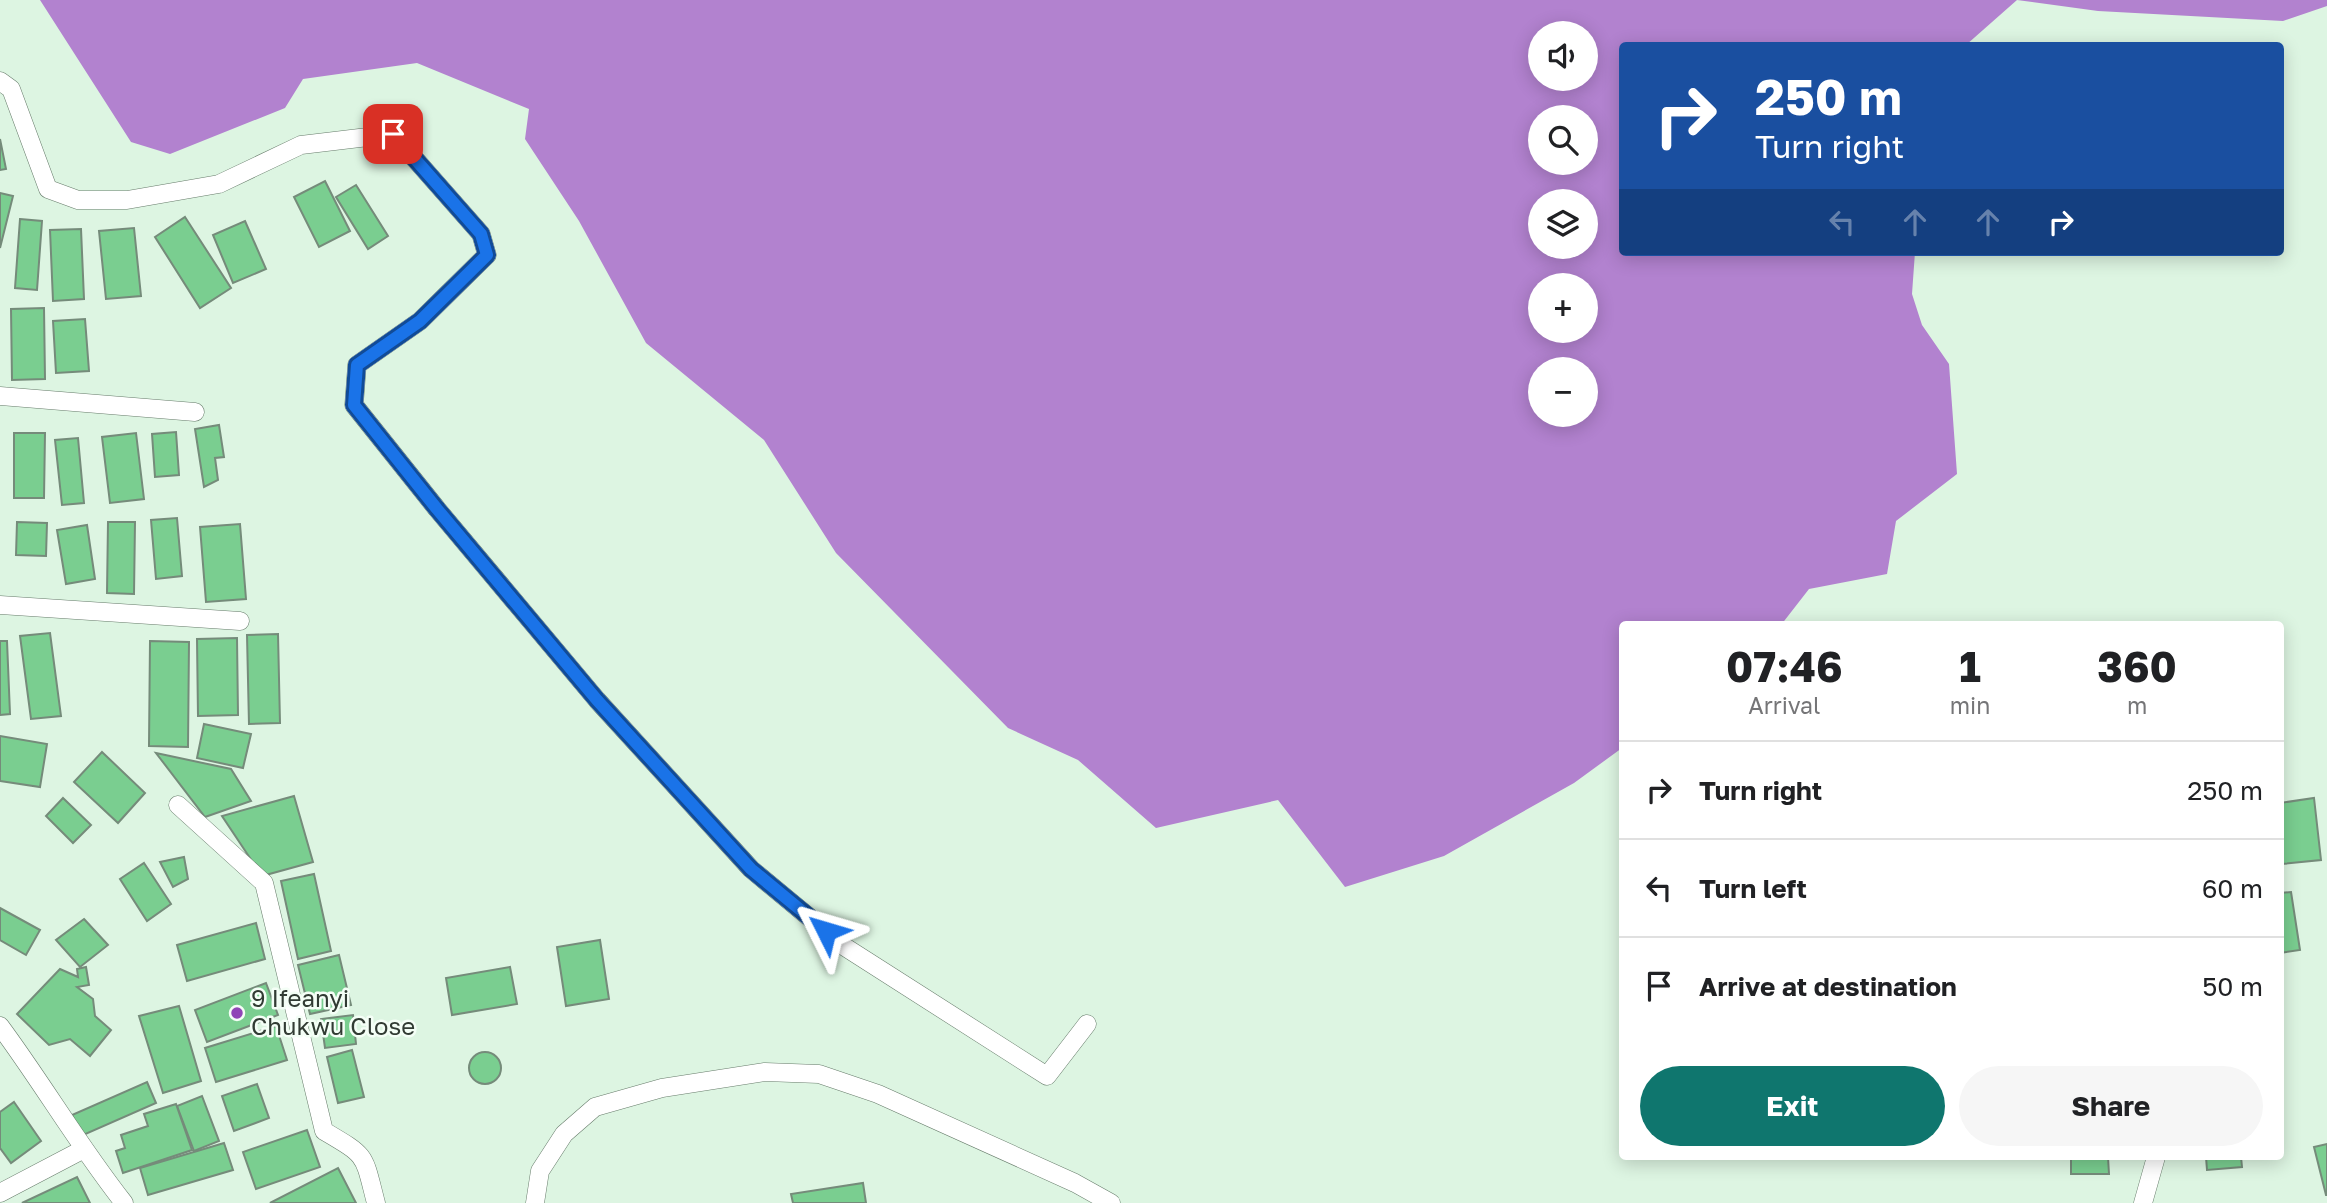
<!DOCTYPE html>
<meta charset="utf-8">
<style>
body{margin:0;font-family:"Golos Text",sans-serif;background:#f6f6f6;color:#202124;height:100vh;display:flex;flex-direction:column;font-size:26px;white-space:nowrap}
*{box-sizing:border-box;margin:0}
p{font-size:23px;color:#757577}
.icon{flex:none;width:38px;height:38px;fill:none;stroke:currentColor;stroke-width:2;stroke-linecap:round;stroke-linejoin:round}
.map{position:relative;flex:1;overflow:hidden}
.panel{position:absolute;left:1619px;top:621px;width:665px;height:539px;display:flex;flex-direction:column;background:#fff;border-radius:7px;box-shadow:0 4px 18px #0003}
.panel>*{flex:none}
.banner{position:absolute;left:1619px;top:42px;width:665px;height:214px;border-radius:7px;box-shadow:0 4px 18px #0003;background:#1a4fa0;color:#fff;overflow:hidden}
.controls{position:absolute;left:1528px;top:21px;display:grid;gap:14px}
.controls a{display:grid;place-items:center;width:70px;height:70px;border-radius:50%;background:#fff;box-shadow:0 4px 18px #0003;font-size:35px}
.pin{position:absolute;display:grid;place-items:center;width:60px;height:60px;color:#fff;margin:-30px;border-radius:14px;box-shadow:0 4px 10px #0006}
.me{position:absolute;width:77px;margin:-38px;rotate:310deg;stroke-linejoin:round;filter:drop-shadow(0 0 5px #0008)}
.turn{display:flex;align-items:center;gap:24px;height:147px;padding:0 21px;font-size:32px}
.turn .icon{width:91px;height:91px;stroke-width:2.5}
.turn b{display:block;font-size:49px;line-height:60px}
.lanes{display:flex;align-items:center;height:66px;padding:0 21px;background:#0003;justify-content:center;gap:35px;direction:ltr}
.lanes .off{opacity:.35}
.eta{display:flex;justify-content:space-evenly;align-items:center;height:119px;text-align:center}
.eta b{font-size:42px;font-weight:700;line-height:49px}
.primary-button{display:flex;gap:14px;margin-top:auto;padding:14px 21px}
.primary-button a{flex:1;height:80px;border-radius:42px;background:#0f766e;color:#fff;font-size:28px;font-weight:700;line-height:80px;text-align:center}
.primary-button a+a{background:#f6f6f6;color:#202124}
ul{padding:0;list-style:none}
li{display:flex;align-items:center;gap:21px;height:98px;padding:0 21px;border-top:2px solid #e0e0e0}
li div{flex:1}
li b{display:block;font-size:26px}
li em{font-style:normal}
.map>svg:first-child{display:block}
.water{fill:#b282cf;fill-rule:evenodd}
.building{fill:#7ace90;stroke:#758b7a;stroke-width:2}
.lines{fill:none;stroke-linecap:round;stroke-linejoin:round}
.street-casing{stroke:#677c6b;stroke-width:19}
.street{stroke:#fff;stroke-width:18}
.route-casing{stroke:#114b97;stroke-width:18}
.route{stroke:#1a73e8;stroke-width:12}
.poi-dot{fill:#9045b7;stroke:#f4fef6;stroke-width:2.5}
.labels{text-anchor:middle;stroke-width:5;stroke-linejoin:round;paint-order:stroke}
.poi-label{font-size:24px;fill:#313b33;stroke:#f4fef6;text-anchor:start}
</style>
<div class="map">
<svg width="2327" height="1203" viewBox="0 0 2327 1203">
<rect width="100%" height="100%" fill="#ddf5e2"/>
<path class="water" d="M 40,0 L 2327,0 L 2327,6 L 2283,21 L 2098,11 L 2017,0 L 1966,45 L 1622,46 L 1622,252 L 1915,252 L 1912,294 L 1922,325 L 1949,364 L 1957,474 L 1896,521 L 1887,574 L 1809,589 L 1781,625 L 1622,625 L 1622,748 L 1574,783 L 1444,856 L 1345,887 L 1278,800 L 1156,828 L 1078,760 L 1008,728 L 836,553 L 764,440 L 646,343 L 579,221 L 525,139 L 529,109 L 417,63 L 303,79 L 285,108 L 170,154 L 131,142 ZM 1540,33 L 1586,33 L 1586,79 L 1540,79 ZM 1540,117 L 1586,117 L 1586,163 L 1540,163 ZM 1540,201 L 1586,201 L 1586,247 L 1540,247 ZM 1540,285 L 1586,285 L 1586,331 L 1540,331 ZM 1540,369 L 1586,369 L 1586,415 L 1540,415 Z"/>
<g class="building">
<polygon points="0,139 6,169 0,170"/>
<polygon points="325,181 350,231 319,247 294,197"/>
<polygon points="356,185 388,236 368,249 336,197"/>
<polygon points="0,193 13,196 0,248"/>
<polygon points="185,217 231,288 200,308 155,237"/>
<polygon points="20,219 42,221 37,290 15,288"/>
<polygon points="245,221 266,269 233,283 213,235"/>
<polygon points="134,228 141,296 106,299 99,231"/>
<polygon points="81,229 84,299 53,301 50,230"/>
<polygon points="44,308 45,379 12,380 11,309"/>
<polygon points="85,319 89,371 56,373 53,321"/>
<polygon points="219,425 224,457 215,458 218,480 204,487 195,429"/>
<polygon points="176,432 179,475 155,477 152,434"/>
<polygon points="14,433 45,433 44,498 14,498"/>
<polygon points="136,433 144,499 110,503 102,437"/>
<polygon points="78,438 84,503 62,505 55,440"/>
<polygon points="177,518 182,576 156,579 151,520"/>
<polygon points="17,522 47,523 46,556 16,555"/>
<polygon points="108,522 135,522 134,594 107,593"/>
<polygon points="240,524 246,599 206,602 200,527"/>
<polygon points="87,525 95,579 66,584 57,530"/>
<polygon points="50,633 61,716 31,719 20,636"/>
<polygon points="278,634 280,723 249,724 247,635"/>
<polygon points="237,638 238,715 198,716 197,639"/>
<polygon points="0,641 7,641 10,714 0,715"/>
<polygon points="150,641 189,642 188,747 149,746"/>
<polygon points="204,724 251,734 243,768 197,758"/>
<polygon points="0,736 47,744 40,787 0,781"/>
<polygon points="102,752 145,793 118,823 74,782"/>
<polygon points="156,753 231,769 251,801 205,817"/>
<polygon points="294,796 313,862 262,876 222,816"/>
<polygon points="63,798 91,825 73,843 46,816"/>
<polygon points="2314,798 2321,860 2282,864 2280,803"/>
<polygon points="184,857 188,879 173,887 160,862"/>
<polygon points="144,863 171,904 147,921 120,879"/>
<polygon points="314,874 331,951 298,959 281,881"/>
<polygon points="2291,892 2300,950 2280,953 2280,893"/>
<polygon points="0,908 40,930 26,955 0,940"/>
<polygon points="84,919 108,945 80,967 56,940"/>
<polygon points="256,923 265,959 187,981 177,945"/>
<polygon points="600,940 609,999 566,1006 557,947"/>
<polygon points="339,955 351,1005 310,1014 298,965"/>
<polygon points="86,967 89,985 77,987 93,999 95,1016 111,1030 90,1056 70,1039 49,1045 17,1014 60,969 78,977 77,969"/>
<polygon points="510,967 517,1004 452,1015 446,978"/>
<polygon points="266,983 278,1015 207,1042 195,1010"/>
<polygon points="179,1006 201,1081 163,1093 139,1016"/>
<polygon points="353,1015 356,1044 325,1048 321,1019"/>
<polygon points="276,1026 287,1060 216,1082 205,1048"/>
<polygon points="352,1050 364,1097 338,1103 327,1057"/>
<circle cx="485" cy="1068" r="16"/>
<polygon points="147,1082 156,1103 81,1136 72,1115"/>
<polygon points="257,1084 269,1118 234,1131 222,1096"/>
<polygon points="202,1096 219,1141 194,1151 177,1106"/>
<polygon points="14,1102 41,1141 11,1163 0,1148 0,1112"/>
<polygon points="176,1104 192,1150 123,1173 116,1151 125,1148 121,1135 148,1126 144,1114"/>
<polygon points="307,1130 320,1167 256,1189 243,1152"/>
<polygon points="224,1143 233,1170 148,1195 140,1168"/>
<polygon points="2327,1144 2327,1195 2326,1195 2314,1147"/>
<polygon points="2071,1157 2108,1157 2109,1174 2071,1174"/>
<polygon points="2206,1157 2241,1157 2242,1167 2207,1170"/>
<polygon points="338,1168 356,1203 270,1203"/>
<polygon points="77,1177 90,1203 22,1203"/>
<polygon points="863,1183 866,1203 793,1203 791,1194"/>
</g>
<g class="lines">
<defs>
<g id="street">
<polyline points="0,81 11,89 48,189 78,200 127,200 219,184 301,145 393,134 481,234 487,255 420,321 357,365 354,405 437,509 597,700 751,869 845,947 1047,1076 1087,1024"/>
<polyline points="0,396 195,412"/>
<polyline points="0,605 240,621"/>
<path d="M 178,805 L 264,883 L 324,1131 C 368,1157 363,1153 376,1203"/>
<path d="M 0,1026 C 43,1084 79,1146 124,1203"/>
<polyline points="0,1193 82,1150"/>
<polyline points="535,1203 540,1171 564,1134 595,1107 662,1088 765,1072 819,1074 878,1094 1075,1183 1111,1203"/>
<polyline points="2143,1203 2156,1157"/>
</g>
</defs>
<use href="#street" class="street-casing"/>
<use href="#street" class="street"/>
</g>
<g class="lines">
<defs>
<polyline id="route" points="393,134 481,234 487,255 420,321 357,365 354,405 437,509 597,700 751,869 826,931"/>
</defs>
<use href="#route" class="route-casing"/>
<use href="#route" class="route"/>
</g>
<circle class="poi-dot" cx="237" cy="1013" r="7"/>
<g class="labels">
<g class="poi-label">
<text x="251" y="1007">9 Ifeanyi<tspan x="251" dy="28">Chukwu Close</tspan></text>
</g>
</g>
</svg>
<div class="controls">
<a><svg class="icon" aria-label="sound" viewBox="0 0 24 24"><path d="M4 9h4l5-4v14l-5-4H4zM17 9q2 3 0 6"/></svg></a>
<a><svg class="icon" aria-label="search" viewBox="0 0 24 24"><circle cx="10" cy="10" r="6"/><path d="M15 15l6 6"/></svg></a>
<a><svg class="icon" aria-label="layers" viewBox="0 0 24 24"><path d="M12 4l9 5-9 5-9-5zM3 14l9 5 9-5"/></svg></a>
<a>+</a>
<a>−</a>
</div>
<div class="pin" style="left:393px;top:134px;background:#d93025"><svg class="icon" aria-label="arrive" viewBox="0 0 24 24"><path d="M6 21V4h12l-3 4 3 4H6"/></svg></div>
<svg class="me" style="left:826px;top:931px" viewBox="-20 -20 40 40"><path d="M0-17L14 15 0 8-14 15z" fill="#1a73e8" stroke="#fff" stroke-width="4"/></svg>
<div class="banner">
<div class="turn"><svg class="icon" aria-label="right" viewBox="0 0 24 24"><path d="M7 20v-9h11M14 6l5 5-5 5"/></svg><div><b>250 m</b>Turn right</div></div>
<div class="lanes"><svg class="icon off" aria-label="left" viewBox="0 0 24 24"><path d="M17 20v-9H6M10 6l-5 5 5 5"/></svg><svg class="icon off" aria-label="ahead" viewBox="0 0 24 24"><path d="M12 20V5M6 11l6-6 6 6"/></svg><svg class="icon off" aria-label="ahead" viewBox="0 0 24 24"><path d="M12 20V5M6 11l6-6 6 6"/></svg><svg class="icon" aria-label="right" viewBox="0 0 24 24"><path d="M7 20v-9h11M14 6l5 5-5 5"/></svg></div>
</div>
<section class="panel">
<div class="eta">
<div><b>07:46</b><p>Arrival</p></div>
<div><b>1</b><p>min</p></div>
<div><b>360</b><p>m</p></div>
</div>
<ul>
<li><svg class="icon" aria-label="right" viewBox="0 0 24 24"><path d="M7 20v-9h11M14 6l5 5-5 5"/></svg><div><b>Turn right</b></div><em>250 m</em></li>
<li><svg class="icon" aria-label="left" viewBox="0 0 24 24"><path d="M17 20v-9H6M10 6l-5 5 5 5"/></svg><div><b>Turn left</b></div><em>60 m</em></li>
<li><svg class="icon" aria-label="arrive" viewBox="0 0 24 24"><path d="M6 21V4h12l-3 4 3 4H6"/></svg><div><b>Arrive at destination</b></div><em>50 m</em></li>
</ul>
<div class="primary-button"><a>Exit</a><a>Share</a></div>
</section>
</div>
